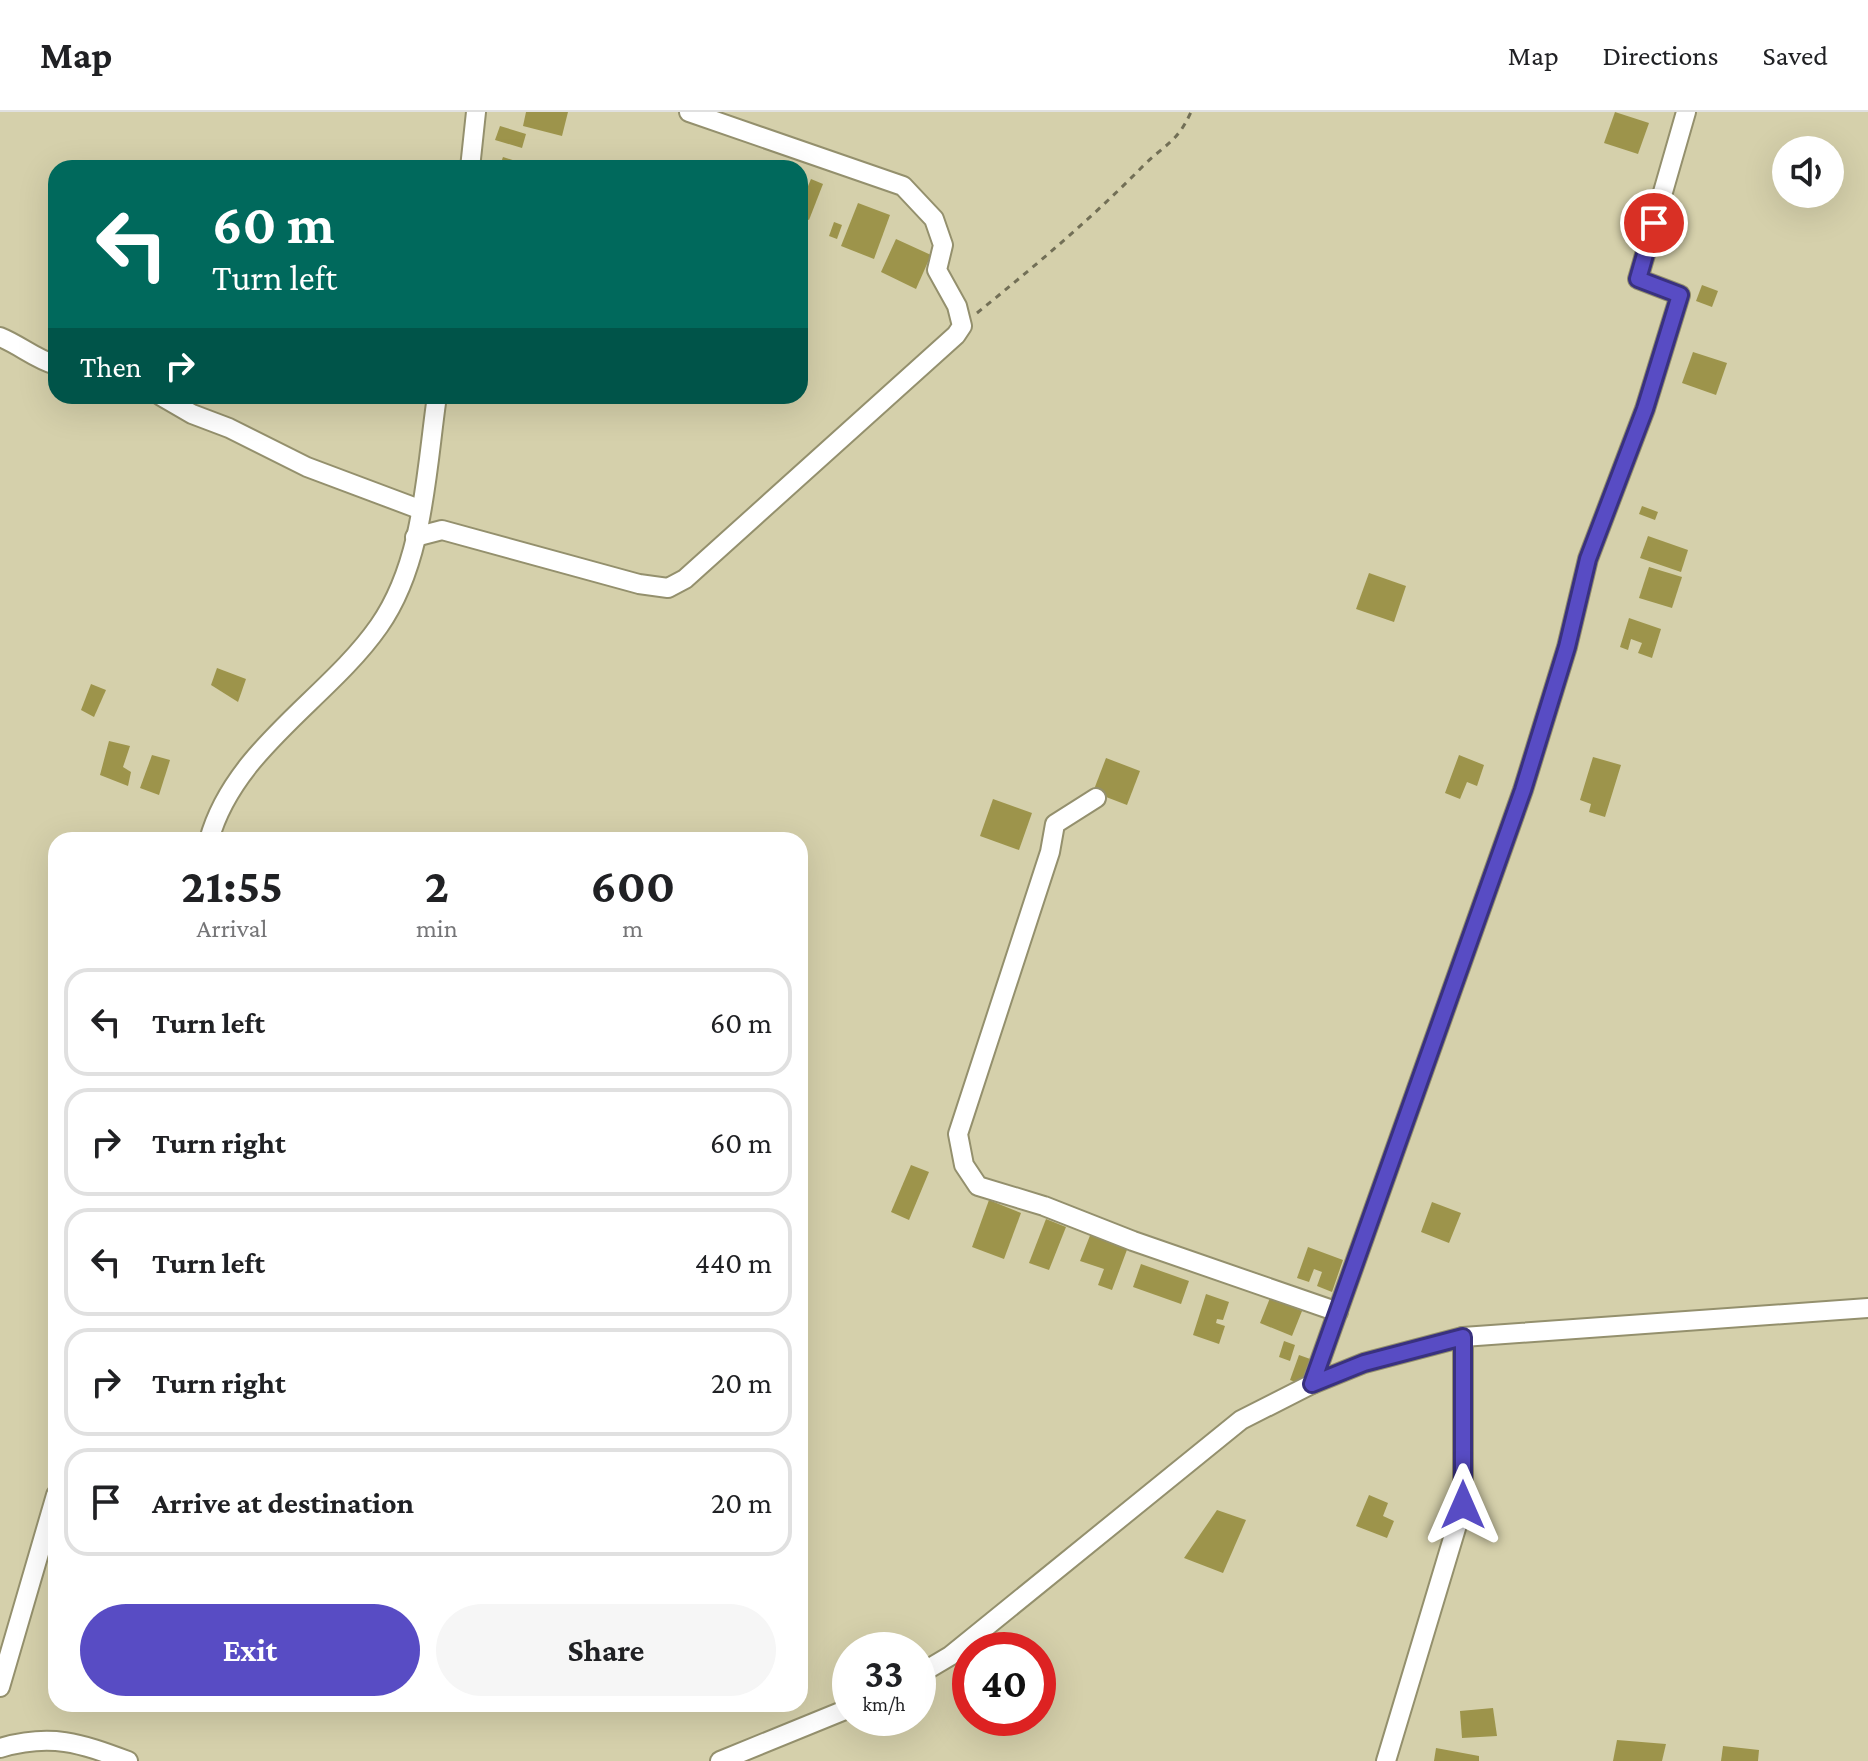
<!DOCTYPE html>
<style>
body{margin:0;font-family:"Crimson Pro",serif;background:#f6f6f6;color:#202124;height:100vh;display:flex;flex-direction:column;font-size:30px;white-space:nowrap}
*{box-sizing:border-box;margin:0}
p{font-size:26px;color:#757577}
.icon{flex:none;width:44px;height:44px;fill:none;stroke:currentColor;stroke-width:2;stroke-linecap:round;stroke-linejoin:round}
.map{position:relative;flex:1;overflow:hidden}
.side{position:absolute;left:48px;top:720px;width:760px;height:880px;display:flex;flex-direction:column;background:#fff;border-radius:24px;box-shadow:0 8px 32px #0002}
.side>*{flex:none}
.hud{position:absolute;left:48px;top:48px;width:760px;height:244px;border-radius:24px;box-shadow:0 8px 32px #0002;background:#00695c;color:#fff;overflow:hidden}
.tools{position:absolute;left:1772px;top:24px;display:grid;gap:16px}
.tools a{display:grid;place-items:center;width:72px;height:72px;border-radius:50%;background:#fff;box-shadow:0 8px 32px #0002;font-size:40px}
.speed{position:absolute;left:832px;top:1520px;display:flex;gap:16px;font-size:40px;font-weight:700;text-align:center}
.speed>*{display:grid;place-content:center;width:104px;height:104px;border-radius:50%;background:#fff;box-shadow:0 8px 32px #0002;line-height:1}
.speed small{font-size:20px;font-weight:400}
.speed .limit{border:12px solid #d22;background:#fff;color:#111}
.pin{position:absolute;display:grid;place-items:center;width:68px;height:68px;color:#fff;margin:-34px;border:4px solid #fff;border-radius:50%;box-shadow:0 2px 8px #0007}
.me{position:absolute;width:88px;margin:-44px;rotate:0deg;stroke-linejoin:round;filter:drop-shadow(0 0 6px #0008)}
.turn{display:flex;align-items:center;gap:28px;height:168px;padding:0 32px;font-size:36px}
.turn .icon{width:104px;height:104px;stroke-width:2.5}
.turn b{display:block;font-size:56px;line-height:68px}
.then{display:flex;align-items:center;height:76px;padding:0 32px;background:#0003;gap:16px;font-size:30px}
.eta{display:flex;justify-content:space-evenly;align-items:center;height:136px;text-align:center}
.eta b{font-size:48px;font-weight:700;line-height:56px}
.button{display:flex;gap:16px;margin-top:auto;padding:16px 32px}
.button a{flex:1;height:92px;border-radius:48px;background:#584cc4;color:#fff;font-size:32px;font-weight:700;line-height:92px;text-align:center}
.button a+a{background:#f6f6f6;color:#202124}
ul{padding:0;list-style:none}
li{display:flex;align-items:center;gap:24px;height:108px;margin:0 16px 12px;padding:0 16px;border:4px solid #e0e0e0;border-radius:24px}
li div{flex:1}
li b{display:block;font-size:30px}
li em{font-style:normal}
header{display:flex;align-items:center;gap:48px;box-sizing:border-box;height:112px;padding:0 40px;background:#fff;border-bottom:2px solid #e0e0e0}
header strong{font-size:38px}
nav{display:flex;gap:44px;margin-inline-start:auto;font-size:28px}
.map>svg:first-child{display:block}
.building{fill:#9d944b}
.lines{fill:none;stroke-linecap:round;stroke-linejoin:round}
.minor-casing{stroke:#94906d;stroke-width:22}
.path{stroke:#726f56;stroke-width:3;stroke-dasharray:6 6;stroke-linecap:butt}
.minor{stroke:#fff;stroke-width:18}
.route-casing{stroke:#39317f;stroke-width:20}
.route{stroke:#584cc4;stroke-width:14}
</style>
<header>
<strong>Map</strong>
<nav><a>Map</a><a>Directions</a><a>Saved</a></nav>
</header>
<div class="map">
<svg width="1868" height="1649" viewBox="0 0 1868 1649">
<rect width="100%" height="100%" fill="#d5d0ab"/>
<g class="building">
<polygon points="526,0 568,0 562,24 523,14"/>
<polygon points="1615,0 1649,11 1638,42 1604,31"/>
<polygon points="500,14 526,22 522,36 495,28"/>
<polygon points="503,45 534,55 534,56 499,56"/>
<polygon points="811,67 823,72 809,108 800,104 800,93"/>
<polygon points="858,91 890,103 874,147 841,134"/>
<polygon points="834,110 842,113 837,127 829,124"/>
<polygon points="896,127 931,143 916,177 881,160"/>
<polygon points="1702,173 1718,179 1712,195 1696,189"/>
<polygon points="1693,240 1727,251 1716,283 1682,271"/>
<polygon points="1642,394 1658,400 1655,408 1639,402"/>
<polygon points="1648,424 1688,438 1681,460 1640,446"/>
<polygon points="1649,455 1682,465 1672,496 1639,486"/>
<polygon points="1369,461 1406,474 1394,510 1356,497"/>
<polygon points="1629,506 1661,517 1652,546 1638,541 1642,531 1631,527 1628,538 1620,535"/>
<polygon points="217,556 246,567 238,590 211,573"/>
<polygon points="91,572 106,578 94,605 81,598"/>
<polygon points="109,629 130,634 123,655 131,660 128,674 100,663"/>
<polygon points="152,643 170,648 159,683 140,676"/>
<polygon points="1459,643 1484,653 1477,674 1467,670 1460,687 1445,681"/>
<polygon points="1593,645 1621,653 1605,705 1589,700 1591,692 1580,688"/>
<polygon points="1106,646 1140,659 1127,693 1093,680"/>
<polygon points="993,687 1032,701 1019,738 980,724"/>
<polygon points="911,1053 929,1060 909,1108 891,1100"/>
<polygon points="989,1088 1021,1101 1004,1147 972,1135"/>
<polygon points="1432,1090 1461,1101 1449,1131 1421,1120"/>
<polygon points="1046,1107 1066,1115 1049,1158 1029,1151"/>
<polygon points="1091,1121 1128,1135 1112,1178 1098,1173 1104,1157 1080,1149"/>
<polygon points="1308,1135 1343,1148 1332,1180 1317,1174 1322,1160 1314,1157 1309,1170 1297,1166"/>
<polygon points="1141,1152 1189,1169 1181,1192 1133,1175"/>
<polygon points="1206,1182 1229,1190 1223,1208 1217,1207 1216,1211 1225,1214 1219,1232 1193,1223"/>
<polygon points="1270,1186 1302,1199 1292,1224 1260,1211"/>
<polygon points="1284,1229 1295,1233 1290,1249 1279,1245"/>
<polygon points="1299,1243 1313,1248 1303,1273 1290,1268"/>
<polygon points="1369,1383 1388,1391 1383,1404 1394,1409 1387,1426 1356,1414"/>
<polygon points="1217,1398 1246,1408 1223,1461 1184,1446"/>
<polygon points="1493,1596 1497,1624 1462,1626 1460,1599"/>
<polygon points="1617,1628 1666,1632 1662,1649 1613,1649"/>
<polygon points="1723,1634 1759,1638 1758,1649 1721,1649"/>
<polygon points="1436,1636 1479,1644 1479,1649 1434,1649"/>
</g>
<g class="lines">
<defs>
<g id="minor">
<polyline points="470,56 476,0"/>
<path d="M 0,225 C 20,233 35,247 56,253"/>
<polyline points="161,284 192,302 229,316 307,355 419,397"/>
<polyline points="415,425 442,418 639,472 668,476 685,467 956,223 962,214 957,194 937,158 943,133 934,107 903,74 689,0"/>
<polyline points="1096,686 1055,712 1050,740 958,1022 964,1053 978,1074 1044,1094 1133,1129 1338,1200"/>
<path d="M 209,728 C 234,637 328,587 379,514 C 424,450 426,359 437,284"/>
<polyline points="1312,1272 1523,678 1567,535 1588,447 1645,297 1680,183 1638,167 1686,0"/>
<polyline points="918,1563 950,1544 1241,1308 1312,1272 1364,1251 1463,1225 1868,1196"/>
<polyline points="0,1575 56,1383"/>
<path d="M 0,1636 C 51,1621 80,1631 128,1649"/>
<polyline points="720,1649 850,1596"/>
<polyline points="1386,1649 1463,1393 1463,1225"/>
</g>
</defs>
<use href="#minor" class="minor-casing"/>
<path class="path" d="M 977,201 C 1035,154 1091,107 1143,54 C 1165,32 1177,31 1191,0"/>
<use href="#minor" class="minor"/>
</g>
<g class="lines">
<defs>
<polyline id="route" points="1463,1393 1463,1225 1364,1251 1312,1272 1523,678 1567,535 1588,447 1645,297 1680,183 1638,167 1654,111"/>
</defs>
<use href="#route" class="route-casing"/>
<use href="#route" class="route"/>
</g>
</svg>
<div class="tools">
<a><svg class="icon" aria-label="sound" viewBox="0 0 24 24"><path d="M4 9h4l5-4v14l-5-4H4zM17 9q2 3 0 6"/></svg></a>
</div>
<div class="speed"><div>33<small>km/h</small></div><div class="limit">40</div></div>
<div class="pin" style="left:1654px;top:111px;background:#d93025"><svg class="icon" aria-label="arrive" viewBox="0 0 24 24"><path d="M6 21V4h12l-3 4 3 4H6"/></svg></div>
<svg class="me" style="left:1463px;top:1393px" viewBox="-20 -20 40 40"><path d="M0-17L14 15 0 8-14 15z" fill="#584cc4" stroke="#fff" stroke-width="4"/></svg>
<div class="hud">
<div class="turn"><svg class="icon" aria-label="left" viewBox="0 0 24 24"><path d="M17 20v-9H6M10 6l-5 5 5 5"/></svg><div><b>60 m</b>Turn left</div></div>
<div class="then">Then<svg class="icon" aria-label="right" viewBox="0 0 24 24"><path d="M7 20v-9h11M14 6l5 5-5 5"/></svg></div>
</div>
<section class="side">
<div class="eta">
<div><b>21:55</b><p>Arrival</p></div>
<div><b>2</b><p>min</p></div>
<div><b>600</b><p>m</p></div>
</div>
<ul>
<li><svg class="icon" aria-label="left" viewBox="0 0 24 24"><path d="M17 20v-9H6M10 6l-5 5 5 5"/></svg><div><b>Turn left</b></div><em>60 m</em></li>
<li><svg class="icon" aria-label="right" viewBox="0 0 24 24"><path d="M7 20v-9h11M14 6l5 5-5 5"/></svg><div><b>Turn right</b></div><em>60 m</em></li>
<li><svg class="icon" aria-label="left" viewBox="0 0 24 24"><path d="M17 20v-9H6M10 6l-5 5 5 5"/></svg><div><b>Turn left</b></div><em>440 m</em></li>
<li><svg class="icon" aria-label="right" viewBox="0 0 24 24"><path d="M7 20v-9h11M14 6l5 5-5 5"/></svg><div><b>Turn right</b></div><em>20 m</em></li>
<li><svg class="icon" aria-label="arrive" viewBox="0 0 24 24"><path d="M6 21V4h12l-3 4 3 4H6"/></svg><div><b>Arrive at destination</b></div><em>20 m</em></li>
</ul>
<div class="button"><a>Exit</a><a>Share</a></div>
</section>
</div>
